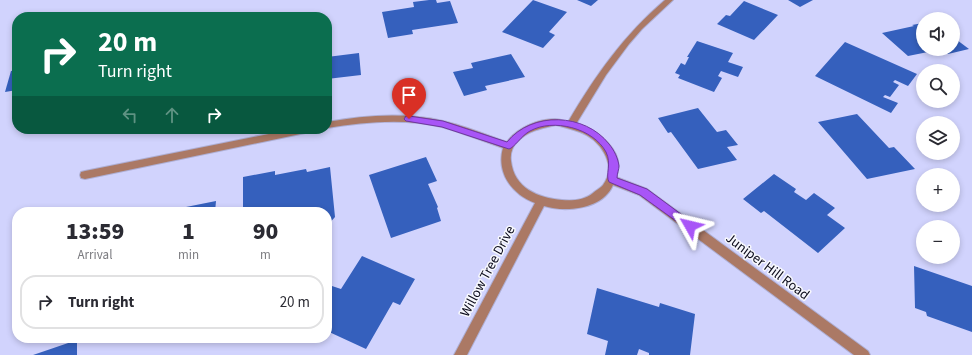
<!DOCTYPE html>
<meta charset="utf-8">
<style>
body{margin:0;font-family:"Source Sans 3",sans-serif;background:#f7f7f7;color:#2b2b33;height:100vh;display:flex;flex-direction:column;font-size:15px;white-space:nowrap}
*{box-sizing:border-box;margin:0}
p{font-size:13px;color:#7c7c81}
.icon{flex:none;width:22px;height:22px;fill:none;stroke:currentColor;stroke-width:2;stroke-linecap:round;stroke-linejoin:round}
.map{position:relative;flex:1;overflow:hidden}
.side{position:absolute;left:12px;top:207px;width:320px;height:136px;display:flex;flex-direction:column;background:#fff;border-radius:16px;box-shadow:0 2px 6px #0003}
.side>*{flex:none}
.hud{position:absolute;left:12px;top:12px;width:320px;height:122px;border-radius:16px;box-shadow:0 2px 6px #0003;background:#0b6e4f;color:#fff;overflow:hidden}
.buttons{position:absolute;left:916px;top:12px;display:grid;gap:8px}
.buttons a{display:grid;place-items:center;width:44px;height:44px;border-radius:50%;background:#fff;box-shadow:0 2px 6px #0003;font-size:20px}
.pin{position:absolute;display:grid;place-items:center;width:34px;height:34px;color:#fff;margin:-41px -17px;border-radius:50% 50% 50% 0;rotate:-45deg;box-shadow:0 0 4px #0007}
.pin .icon{rotate:45deg}
.me{position:absolute;width:44px;margin:-22px;rotate:307deg;stroke-linejoin:round;filter:drop-shadow(0 0 3px #0008)}
.turn{display:flex;align-items:center;gap:14px;height:84px;padding:0 20px;font-size:18px}
.turn .icon{width:52px;height:52px;stroke-width:2.5}
.turn b{display:block;font-size:28px;line-height:34px}
.lanes{display:flex;align-items:center;height:38px;padding:0 20px;background:#0003;justify-content:center;gap:20px;direction:ltr}
.lanes .off{opacity:.35}
.eta{display:flex;justify-content:space-evenly;align-items:center;height:68px;text-align:center}
.eta b{font-size:24px;font-weight:800;line-height:28px}
ul{padding:0;list-style:none}
li{display:flex;align-items:center;gap:12px;height:54px;margin:0 8px 6px;padding:0 12px;border:2px solid #e1e1e2;border-radius:16px}
li div{flex:1}
li b{display:block;font-size:15px}
li em{font-style:normal}
.map>svg:first-child{display:block}
.building{fill:#3560bd}
.lines{fill:none;stroke-linecap:round;stroke-linejoin:round}
.minor-casing{stroke:#aeafd5;stroke-width:2}
.minor{fill:#ab7965;fill-rule:evenodd}
.route{fill:#a855f7;stroke:#6d37a1}
.labels{text-anchor:middle;stroke-width:3;stroke-linejoin:round;paint-order:stroke}
.street-label{font-size:14px;fill:#0c0c1d;stroke:#f7f8fd}
</style>
<div class="map">
<svg width="972" height="355" viewBox="0 0 972 355">
<rect width="100%" height="100%" fill="#d1d3fd"/>
<g class="building">
<polygon points="429,0 436,0 437,3 450,1 458,23 412,30 413,34 388,38 382,12 414,7 413,2"/>
<polygon points="533,0 567,12 549,32 555,35 543,48 502,32"/>
<polygon points="577,0 598,0 591,6"/>
<polygon points="788,0 813,0 800,7"/>
<polygon points="744,1 778,15 754,40 717,24 726,15 730,16"/>
<polygon points="923,23 923,49 938,50 908,56 882,33 914,26 912,25"/>
<polygon points="953,37 969,49 948,54 941,49 953,49"/>
<polygon points="697,41 733,53 728,62 743,67 738,77 721,71 718,76 722,78 714,92 678,78 680,75 675,73 681,63 685,65 689,57 687,57"/>
<polygon points="845,42 917,74 908,86 895,80 893,82 899,85 890,97 885,95 883,97 898,103 891,113 815,76"/>
<polygon points="359,53 361,75 327,79 327,57"/>
<polygon points="511,54 525,77 485,86 487,90 464,96 453,72 473,68 471,63"/>
<polygon points="17,70 17,90 5,92 11,71"/>
<polygon points="698,108 717,132 726,130 738,145 727,147 737,160 698,169 671,132 668,133 658,118"/>
<polygon points="857,114 889,148 894,147 915,169 867,179 818,122"/>
<polygon points="426,157 437,181 428,184 438,207 437,208 441,221 391,238 369,175"/>
<polygon points="330,167 335,217 327,226 327,212 243,212 243,177 275,171 275,175 306,169 307,172"/>
<polygon points="774,174 796,189 794,192 806,200 814,193 835,208 827,215 845,228 818,253 764,211 761,213 743,199"/>
<polygon points="216,201 215,212 166,212 166,211"/>
<polygon points="362,256 415,279 400,305 393,302 366,349 327,331 327,293 332,286 341,289"/>
<polygon points="914,266 972,286 972,332 927,316 926,312 915,308"/>
<polygon points="597,288 659,307 660,303 695,314 690,355 649,355 649,353 639,349 637,355 605,355 608,341 587,334"/>
<polygon points="77,340 77,355 33,355"/>
</g>
<g class="lines">
<defs>
<g id="minor">
<path d="M 665,0 L 673,0 L 642,29 L 629,44 L 606,75 L 576,124 C 597,129 627,152 616,177 L 647,189 L 868,351 L 870,355 L 854,355 L 639,195 L 613,185 C 603,209 566,213 544,206 L 467,355 L 454,355 L 535,203 C 512,194 496,173 503,148 C 483,141 463,133 442,127 C 404,118 365,122 327,128 L 327,122 C 365,115 405,112 443,121 C 465,126 486,135 507,142 C 517,128 538,119 555,119 C 559,119 564,121 568,122 C 595,76 624,35 665,0 ZM 556,125 C 564,127 572,129 580,132 C 600,139 618,165 603,185 C 601,188 596,190 593,193 C 585,200 572,201 562,200 C 538,198 514,188 511,161 C 510,154 512,147 517,142 C 527,131 542,128 556,125 Z"/>
<polygon points="293,129 315,129 310,132 85,179 81,178 80,175 81,172 85,171"/>
</g>
</defs>
<use href="#minor" class="minor-casing"/>
<use href="#minor" class="minor"/>
</g>
<path class="route" d="M 406,116 L 409,116 L 443,121 L 507,142 C 532,111 585,113 609,144 C 614,150 618,158 619,166 C 619,169 617,174 617,178 L 647,189 L 693,223 L 695,226 L 693,229 L 690,230 L 687,229 L 640,195 L 609,182 C 605,175 612,164 606,152 C 593,128 553,118 530,131 C 522,135 514,148 509,149 L 442,127 L 406,121 L 404,119 Z"/>
<g class="labels">
<g class="street-label">
<text transform="translate(768 266) rotate(37)" y="5">Juniper Hill Road</text>
<text transform="translate(487 271) rotate(-62)" y="5">Willow Tree Drive</text>
</g>
</g>
</svg>
<div class="buttons">
<a><svg class="icon" aria-label="sound" viewBox="0 0 24 24"><path d="M4 9h4l5-4v14l-5-4H4zM17 9q2 3 0 6"/></svg></a>
<a><svg class="icon" aria-label="search" viewBox="0 0 24 24"><circle cx="10" cy="10" r="6"/><path d="M15 15l6 6"/></svg></a>
<a><svg class="icon" aria-label="layers" viewBox="0 0 24 24"><path d="M12 4l9 5-9 5-9-5zM3 14l9 5 9-5"/></svg></a>
<a>+</a>
<a>−</a>
</div>
<div class="pin" style="left:409px;top:119px;background:#d93025"><svg class="icon" aria-label="arrive" viewBox="0 0 24 24"><path d="M6 21V4h12l-3 4 3 4H6"/></svg></div>
<svg class="me" style="left:690px;top:226px" viewBox="-20 -20 40 40"><path d="M0-17L14 15 0 8-14 15z" fill="#a855f7" stroke="#fff" stroke-width="4"/></svg>
<div class="hud">
<div class="turn"><svg class="icon" aria-label="right" viewBox="0 0 24 24"><path d="M7 20v-9h11M14 6l5 5-5 5"/></svg><div><b>20 m</b>Turn right</div></div>
<div class="lanes"><svg class="icon off" aria-label="left" viewBox="0 0 24 24"><path d="M17 20v-9H6M10 6l-5 5 5 5"/></svg><svg class="icon off" aria-label="ahead" viewBox="0 0 24 24"><path d="M12 20V5M6 11l6-6 6 6"/></svg><svg class="icon" aria-label="right" viewBox="0 0 24 24"><path d="M7 20v-9h11M14 6l5 5-5 5"/></svg></div>
</div>
<section class="side">
<div class="eta">
<div><b>13:59</b><p>Arrival</p></div>
<div><b>1</b><p>min</p></div>
<div><b>90</b><p>m</p></div>
</div>
<ul>
<li><svg class="icon" aria-label="right" viewBox="0 0 24 24"><path d="M7 20v-9h11M14 6l5 5-5 5"/></svg><div><b>Turn right</b></div><em>20 m</em></li>
</ul>
</section>
</div>
